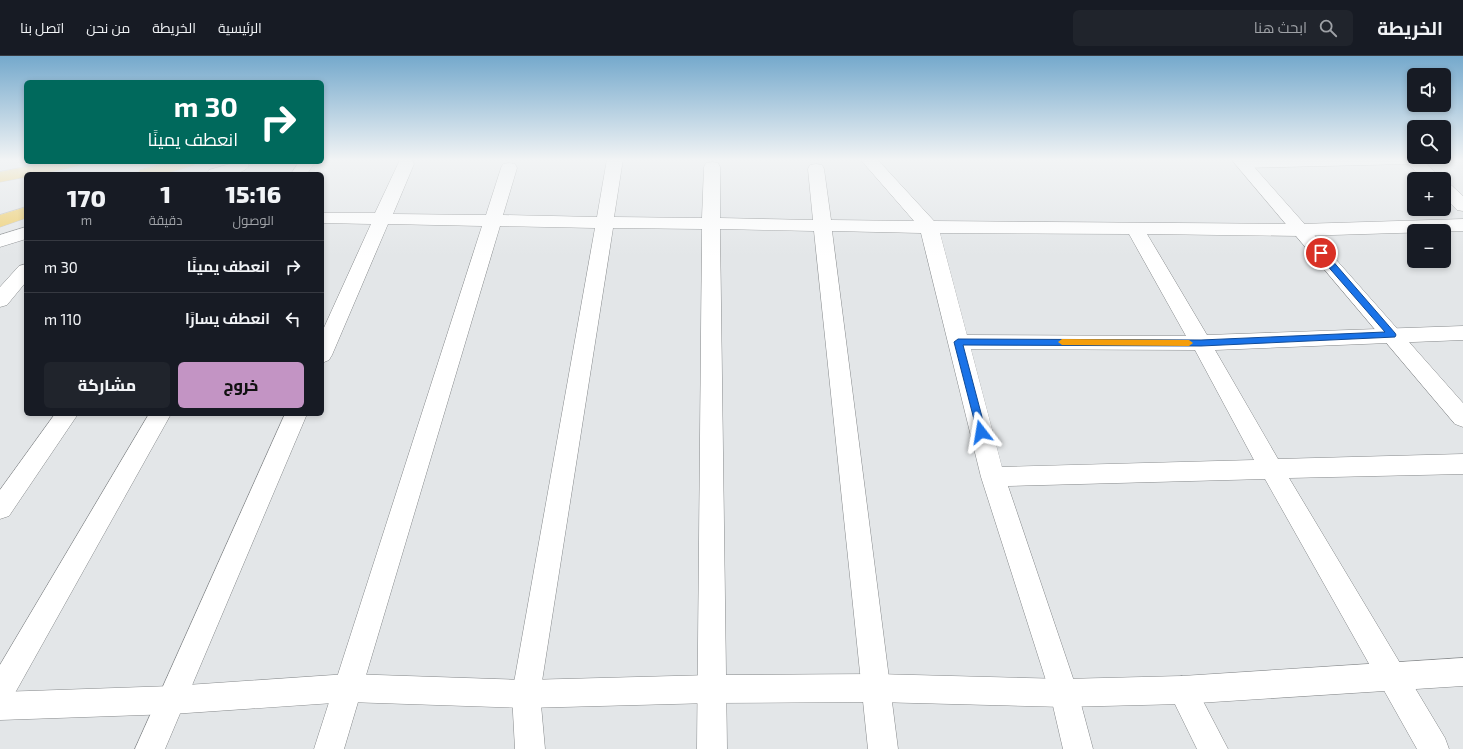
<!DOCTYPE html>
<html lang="ar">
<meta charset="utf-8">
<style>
body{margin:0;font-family:"Exo 2",Cairo,sans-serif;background:#20242c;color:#f1f3f6;direction:rtl;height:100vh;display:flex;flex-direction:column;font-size:15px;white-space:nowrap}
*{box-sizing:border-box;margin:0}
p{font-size:13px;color:#9ea1a6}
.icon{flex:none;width:22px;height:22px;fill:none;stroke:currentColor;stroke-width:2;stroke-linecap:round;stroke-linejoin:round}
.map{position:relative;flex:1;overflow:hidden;direction:ltr}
.panel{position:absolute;left:24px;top:116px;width:300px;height:244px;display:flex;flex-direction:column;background:#171b24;border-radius:6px;box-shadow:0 2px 6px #0003;direction:rtl}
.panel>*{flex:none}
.hud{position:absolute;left:24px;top:24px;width:300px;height:84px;border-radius:6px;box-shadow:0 2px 6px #0003;direction:rtl;background:#00695c;color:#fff;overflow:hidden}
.tools{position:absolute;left:1407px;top:12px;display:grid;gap:8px}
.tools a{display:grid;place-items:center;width:44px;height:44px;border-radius:6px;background:#171b24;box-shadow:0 2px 6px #0003;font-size:20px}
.pin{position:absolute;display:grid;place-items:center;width:34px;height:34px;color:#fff;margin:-17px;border:2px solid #fff;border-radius:50%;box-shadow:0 1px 4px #0007}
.me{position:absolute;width:44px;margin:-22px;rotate:346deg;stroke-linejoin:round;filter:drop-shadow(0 0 3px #0008)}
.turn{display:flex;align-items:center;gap:14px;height:84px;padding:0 20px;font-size:18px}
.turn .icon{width:52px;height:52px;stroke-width:2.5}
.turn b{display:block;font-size:28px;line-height:34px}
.eta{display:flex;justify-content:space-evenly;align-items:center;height:68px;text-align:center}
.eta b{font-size:24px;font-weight:800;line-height:28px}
.primary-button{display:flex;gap:8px;margin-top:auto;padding:8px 20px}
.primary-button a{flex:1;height:46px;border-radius:6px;background:#c394c4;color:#111;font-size:16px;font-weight:800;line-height:46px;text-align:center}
.primary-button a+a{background:#20242c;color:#f1f3f6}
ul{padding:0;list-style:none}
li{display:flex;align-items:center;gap:12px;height:52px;padding:0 20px;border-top:1px solid #363941}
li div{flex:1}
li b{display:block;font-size:15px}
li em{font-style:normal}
header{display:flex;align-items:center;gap:24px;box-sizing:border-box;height:56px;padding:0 20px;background:#171b24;border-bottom:1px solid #363941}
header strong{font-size:19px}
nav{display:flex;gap:22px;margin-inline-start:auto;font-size:14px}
.search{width:280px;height:36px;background:#20242c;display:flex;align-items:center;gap:10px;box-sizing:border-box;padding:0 14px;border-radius:6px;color:#9ea1a6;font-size:15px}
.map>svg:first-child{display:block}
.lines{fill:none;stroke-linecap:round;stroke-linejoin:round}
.minor-casing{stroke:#86898b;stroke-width:1}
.tertiary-casing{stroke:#86898b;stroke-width:1}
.trunk-casing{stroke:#c1c1c1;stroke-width:1}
.minor{fill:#fff;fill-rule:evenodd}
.tertiary{fill:#fff;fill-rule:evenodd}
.trunk{fill:#efce6c;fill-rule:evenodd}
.route{fill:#1a73e8;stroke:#114b97}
.slow{fill:#f59e0b}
</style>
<header>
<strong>الخريطة</strong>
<div class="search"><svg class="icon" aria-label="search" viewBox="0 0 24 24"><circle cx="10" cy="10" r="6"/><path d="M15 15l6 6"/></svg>ابحث هنا</div>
<nav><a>الرئيسية</a><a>الخريطة</a><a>من نحن</a><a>اتصل بنا</a></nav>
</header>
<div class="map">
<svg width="1463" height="693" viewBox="0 0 1463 693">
<rect width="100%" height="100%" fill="#e3e6e8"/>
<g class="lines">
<defs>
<g id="minor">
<path d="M 406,103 L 412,104 L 414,108 L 393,158 L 486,159 L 501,112 L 503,108 L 509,107 L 515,108 L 517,112 L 503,159 L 597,161 L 607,103 L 623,103 L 614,161 L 702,162 L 704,111 L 706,107 L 712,106 L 718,107 L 720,111 L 720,162 L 813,164 L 808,113 L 810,109 L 816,108 L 822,109 L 824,113 L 831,164 L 914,165 L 860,103 L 877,103 L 934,165 L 1300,168 L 1463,163 L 1463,175 L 1300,180 L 1147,178 L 1207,279 L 1463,270 L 1463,284 L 1215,294 L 1278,403 L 1463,398 L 1463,418 L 1289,422 L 1445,682 L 1449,693 L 1417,693 L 1265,423 L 1008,430 L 1078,637 L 1093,693 L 1063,693 L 1050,637 L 981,421 L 921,177 L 832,175 L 898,693 L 868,693 L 814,175 L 720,173 L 727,693 L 697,693 L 702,173 L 613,172 L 540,638 L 545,693 L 515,693 L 512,638 L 595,172 L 500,170 L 344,693 L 314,693 L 482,170 L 388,168 L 332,299 L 329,304 L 322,307 L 322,276 L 371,168 L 322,167 L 322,157 L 375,157 L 398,108 L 400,104 ZM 940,177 L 1129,178 L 1186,280 L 967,279 ZM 971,293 L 1195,294 L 1254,404 L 1002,411 Z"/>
<polygon points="1241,103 1439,103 1437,106 1427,108 1442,123 1424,123 1408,108 1243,112 1237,110 1235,107 1237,104"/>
<path d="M 237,106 L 247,106 L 249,110 C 241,121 219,118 207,118 L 209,114 Z"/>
<polygon points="299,106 315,106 307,118 291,118"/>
<polygon points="1444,127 1450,128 1463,140 1463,155 1457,154 1444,141"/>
<polygon points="26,171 26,183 0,191 0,179"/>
<polygon points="26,208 26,226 7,249 0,251 0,231 19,210"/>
<polygon points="55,358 78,358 9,460 0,463 0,434"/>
<polygon points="149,358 171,358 10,646 0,650 0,609"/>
<polygon points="285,358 307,358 165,693 135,693"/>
<polygon points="1182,620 1192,624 1228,693 1197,693 1168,634 1172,624"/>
</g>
<g id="tertiary">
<polygon points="1231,103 1247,103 1463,347 1463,371 1455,368"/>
<polygon points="1463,602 1463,630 1182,648 1064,651 876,646 711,647 526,652 348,646 172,658 0,664 0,636 172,630 348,618 526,624 711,619 876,618 1064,623 1182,620"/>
</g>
<g id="trunk">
<path d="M 49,106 L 81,106 L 79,109 C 61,114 44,118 26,118 L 26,121 L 0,126 L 0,116 Z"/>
<polygon points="170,106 196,106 194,109 164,118 138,118 140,114"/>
<polygon points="26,151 26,162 0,171 0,159"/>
</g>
</defs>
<use href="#minor" class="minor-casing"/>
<use href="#tertiary" class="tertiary-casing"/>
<use href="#trunk" class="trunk-casing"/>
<use href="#minor" class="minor"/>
<use href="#tertiary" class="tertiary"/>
<use href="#trunk" class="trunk"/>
</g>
<linearGradient id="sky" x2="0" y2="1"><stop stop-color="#75a9cc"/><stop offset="0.52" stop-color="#f2f4f5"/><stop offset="1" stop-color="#f2f4f5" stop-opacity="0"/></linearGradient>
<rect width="1463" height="200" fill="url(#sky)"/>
<polygon class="route" points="1318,195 1324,195 1395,277 1396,279 1395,281 1201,290 963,289 986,376 984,379 978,379 954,286 958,283 1201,284 1385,276 1318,199"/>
<polygon class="slow" points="1062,283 1189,284 1193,287 1189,290 1062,289 1058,286"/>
</svg>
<div class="tools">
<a><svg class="icon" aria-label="sound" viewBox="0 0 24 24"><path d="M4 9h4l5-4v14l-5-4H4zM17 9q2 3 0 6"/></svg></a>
<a><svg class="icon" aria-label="search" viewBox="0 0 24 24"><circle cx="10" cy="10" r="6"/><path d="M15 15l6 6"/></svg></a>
<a>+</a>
<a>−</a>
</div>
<div class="pin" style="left:1321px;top:197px;background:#d93025"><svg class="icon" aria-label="arrive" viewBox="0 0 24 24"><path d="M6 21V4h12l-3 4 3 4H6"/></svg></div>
<svg class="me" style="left:981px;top:376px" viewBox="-20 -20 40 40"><path d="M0-17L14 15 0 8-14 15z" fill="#1a73e8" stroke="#fff" stroke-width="4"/></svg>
<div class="hud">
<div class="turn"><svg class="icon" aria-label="right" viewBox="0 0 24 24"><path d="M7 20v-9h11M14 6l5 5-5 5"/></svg><div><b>30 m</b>انعطف يمينًا</div></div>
</div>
<section class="panel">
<div class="eta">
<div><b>15:16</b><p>الوصول</p></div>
<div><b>1</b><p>دقيقة</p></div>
<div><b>170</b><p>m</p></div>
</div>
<ul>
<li><svg class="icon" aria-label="right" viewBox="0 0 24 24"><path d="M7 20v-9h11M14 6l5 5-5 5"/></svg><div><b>انعطف يمينًا</b></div><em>30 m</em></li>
<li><svg class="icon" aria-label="left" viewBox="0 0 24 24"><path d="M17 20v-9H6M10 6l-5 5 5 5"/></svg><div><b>انعطف يسارًا</b></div><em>110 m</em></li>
</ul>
<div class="primary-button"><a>خروج</a><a>مشاركة</a></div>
</section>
</div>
